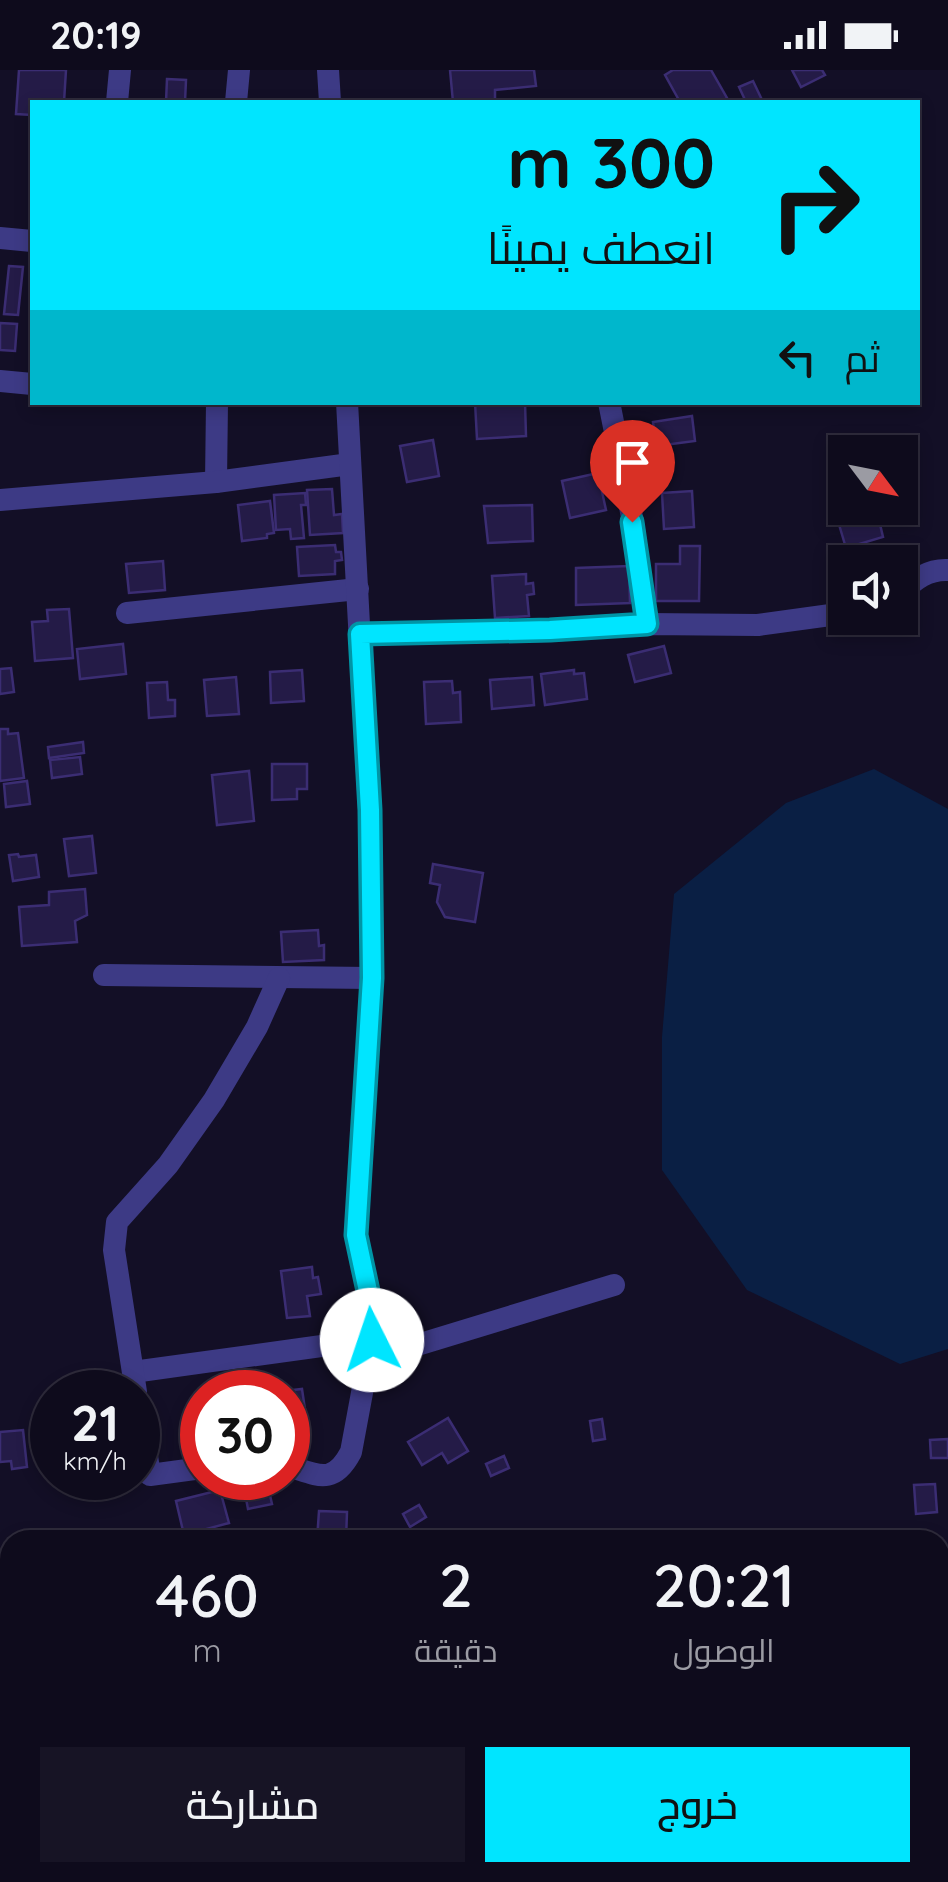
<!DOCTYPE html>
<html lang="ar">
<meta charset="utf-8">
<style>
body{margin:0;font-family:Quicksand,Cairo,sans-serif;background:#171425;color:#f1f3f6;direction:rtl;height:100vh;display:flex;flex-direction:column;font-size:38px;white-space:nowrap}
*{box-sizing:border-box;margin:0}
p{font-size:32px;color:#9b9ba3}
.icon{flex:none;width:55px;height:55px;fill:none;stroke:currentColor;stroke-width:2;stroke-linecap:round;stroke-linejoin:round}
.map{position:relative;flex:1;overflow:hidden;direction:ltr}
.sheet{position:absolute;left:0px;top:1460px;width:950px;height:352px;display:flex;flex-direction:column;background:#0e0b1c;border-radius:30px 30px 0 0;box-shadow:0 5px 15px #0003,0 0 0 2px #2e2b3b;direction:rtl}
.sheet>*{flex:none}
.guide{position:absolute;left:30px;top:30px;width:890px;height:305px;border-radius:0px;box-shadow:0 5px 15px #0003,0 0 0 2px #2e2b3b;direction:rtl;background:#00e5ff;color:#111;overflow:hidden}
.needle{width:65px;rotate:122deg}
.buttons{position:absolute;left:828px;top:365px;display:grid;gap:20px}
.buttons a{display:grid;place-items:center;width:90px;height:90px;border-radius:0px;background:#0e0b1c;box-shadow:0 5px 15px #0003,0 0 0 2px #2e2b3b;font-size:50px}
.speed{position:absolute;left:30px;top:1300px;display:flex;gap:20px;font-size:50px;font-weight:700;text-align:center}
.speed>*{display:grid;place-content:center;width:130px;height:130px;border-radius:50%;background:#0e0b1c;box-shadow:0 5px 15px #0003,0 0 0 2px #2e2b3b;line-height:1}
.speed small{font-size:25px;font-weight:400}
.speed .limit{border:15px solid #d22;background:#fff;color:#111}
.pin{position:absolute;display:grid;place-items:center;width:85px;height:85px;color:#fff;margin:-102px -42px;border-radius:50% 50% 50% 0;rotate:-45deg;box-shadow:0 0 10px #0007}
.pin .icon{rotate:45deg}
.me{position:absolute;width:110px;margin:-55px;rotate:356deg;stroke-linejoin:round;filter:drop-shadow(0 0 8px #0008)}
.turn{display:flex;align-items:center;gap:35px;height:210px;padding:0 40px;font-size:45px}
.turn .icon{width:130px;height:130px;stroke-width:2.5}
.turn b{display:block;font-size:70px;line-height:85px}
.then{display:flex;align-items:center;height:95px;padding:0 40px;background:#0003;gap:20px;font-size:38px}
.eta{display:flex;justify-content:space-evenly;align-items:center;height:170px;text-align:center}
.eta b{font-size:60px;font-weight:600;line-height:70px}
.button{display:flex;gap:20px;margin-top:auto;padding:20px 40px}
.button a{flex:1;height:115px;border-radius:0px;background:#00e5ff;color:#111;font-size:40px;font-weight:600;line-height:115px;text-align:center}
.button a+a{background:#171425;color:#f1f3f6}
.status{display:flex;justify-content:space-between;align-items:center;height:70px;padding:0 50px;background:#0e0b1c;direction:ltr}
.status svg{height:28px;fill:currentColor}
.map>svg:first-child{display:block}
.water{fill:#0a1f44}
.building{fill:#241b47;stroke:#3b2d73;stroke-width:2.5}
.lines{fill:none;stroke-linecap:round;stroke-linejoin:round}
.minor{stroke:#3d3a85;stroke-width:22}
.route-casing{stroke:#0095a6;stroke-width:25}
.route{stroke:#00e5ff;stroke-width:18}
</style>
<div class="status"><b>20:19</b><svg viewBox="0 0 49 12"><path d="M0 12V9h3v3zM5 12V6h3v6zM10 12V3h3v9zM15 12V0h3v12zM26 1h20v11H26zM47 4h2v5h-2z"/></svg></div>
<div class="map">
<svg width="948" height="1812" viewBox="0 0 948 1812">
<rect width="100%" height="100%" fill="#130f26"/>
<g class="water">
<polygon points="874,699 948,739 948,1279 900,1294 747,1220 662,1100 662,967 674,824 786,733"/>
<polygon points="543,1802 908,1802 927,1812 508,1812"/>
</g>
<g class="building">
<polygon points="19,0 66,0 64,32 32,32 32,45 16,44"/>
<polygon points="450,0 534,0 536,16 495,20 495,32 453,32"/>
<polygon points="673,0 711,0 727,28 719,32 680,32 665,5"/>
<polygon points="792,0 822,0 825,5 801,17"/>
<polygon points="167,9 186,10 185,32 166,32"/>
<polygon points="753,11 763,32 746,32 739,17"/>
<polygon points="9,196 23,197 18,245 4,244"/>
<polygon points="0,253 17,254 15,281 0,280"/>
<polygon points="475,332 525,332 526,366 477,369"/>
<polygon points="692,346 695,371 656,376 653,352"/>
<polygon points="433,370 439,406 407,412 400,376"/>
<polygon points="598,403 606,440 570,448 562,411"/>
<polygon points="332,419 334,445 342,444 343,463 310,465 307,420"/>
<polygon points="692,421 694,457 664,459 662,423"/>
<polygon points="305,423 306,435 301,435 304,468 291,469 290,459 276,460 274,425"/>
<polygon points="270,431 274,463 267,464 267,468 242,471 238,435"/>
<polygon points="532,435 533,471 488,473 484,436"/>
<polygon points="845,436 859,438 861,445 867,444 869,452 879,450 883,467 846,478 835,441"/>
<polygon points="335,475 336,482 341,482 342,490 335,491 335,504 299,506 297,477"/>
<polygon points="680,476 700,476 699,531 656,531 656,494 680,494"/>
<polygon points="163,491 165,520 129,523 126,494"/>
<polygon points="629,496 630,533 576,535 576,498"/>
<polygon points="526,504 526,514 533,513 534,524 527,525 529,546 495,548 492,506"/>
<polygon points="69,539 73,588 35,591 32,552 48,551 47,540"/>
<polygon points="123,574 126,604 80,609 77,579"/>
<polygon points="664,576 671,603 635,612 628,585"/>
<polygon points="11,598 14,622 0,624 0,599"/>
<polygon points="302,600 304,631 271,633 270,602"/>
<polygon points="574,600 574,604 584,603 587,629 545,635 541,604"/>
<polygon points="236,607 239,644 207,646 204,610"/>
<polygon points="532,607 534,635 492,639 490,610"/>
<polygon points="452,611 453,623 460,622 461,652 426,654 424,612"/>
<polygon points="167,612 168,630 175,630 175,646 149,648 147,613"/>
<polygon points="0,659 8,659 8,664 18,663 24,708 0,711"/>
<polygon points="83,672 84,683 49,688 48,677"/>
<polygon points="80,687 82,704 52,708 50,690"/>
<polygon points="272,694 307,694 307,719 297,719 297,729 272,730"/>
<polygon points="249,701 254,751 217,755 212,705"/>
<polygon points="27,711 30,734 6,737 4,714"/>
<polygon points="92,766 96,803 69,806 64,769"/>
<polygon points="18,784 19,787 36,785 39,807 13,811 9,785"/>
<polygon points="433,794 483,803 475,852 445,847 437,832 440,815 430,813"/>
<polygon points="85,819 87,845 75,851 77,872 22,876 19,837 49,835 49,822"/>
<polygon points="318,860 319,876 324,875 324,890 283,892 281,862"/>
<polygon points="312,1197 313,1208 318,1207 321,1224 307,1226 310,1246 287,1248 281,1201"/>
<polygon points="302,1319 307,1353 288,1355 288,1322 276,1322"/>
<polygon points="448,1348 468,1381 448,1393 442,1383 422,1395 408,1372"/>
<polygon points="602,1349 605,1369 593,1371 590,1351"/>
<polygon points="23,1360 27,1397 12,1399 11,1391 0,1392 0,1362"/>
<polygon points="948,1369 948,1388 931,1388 930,1370"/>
<polygon points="504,1386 509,1398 491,1406 486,1394"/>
<polygon points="266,1408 272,1434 248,1439 243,1413"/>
<polygon points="935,1414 937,1442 916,1444 914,1415"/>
<polygon points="220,1420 229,1453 184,1465 176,1431"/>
<polygon points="419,1435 426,1447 410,1457 403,1444"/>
<polygon points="319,1441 347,1442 346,1470 317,1470"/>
</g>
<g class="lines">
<g class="minor">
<polyline points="328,0 330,32"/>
<polyline points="117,32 120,0"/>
<polyline points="236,32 239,0"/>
<polyline points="0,168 32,171"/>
<polyline points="0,311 32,314"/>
<polyline points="609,332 633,452 647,554"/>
<polyline points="216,412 217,332"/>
<polyline points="0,430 216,412 350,394"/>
<path d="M 900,523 C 915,510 927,499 948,500"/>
<polyline points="127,543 358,519"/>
<polyline points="360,564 550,561 647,554 758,555 845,543"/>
<polyline points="104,905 372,908"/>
<polyline points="368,1290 614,1215"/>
<polyline points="133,1302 372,1269"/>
<polyline points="136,1322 114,1180 117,1152 168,1095 214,1030 257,957 279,908"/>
<polyline points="138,1330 150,1405 202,1398"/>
<path d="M 288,1396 C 318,1405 333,1416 351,1382 L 372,1269 L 368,1221 L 356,1165 L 372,908 L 369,740 L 347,332"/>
</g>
</g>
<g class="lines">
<defs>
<polyline id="route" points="372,1270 368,1221 356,1165 372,908 370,740 360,564 550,560 647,554 632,452"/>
</defs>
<use href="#route" class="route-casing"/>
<use href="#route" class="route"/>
</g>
</svg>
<div class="buttons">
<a><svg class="needle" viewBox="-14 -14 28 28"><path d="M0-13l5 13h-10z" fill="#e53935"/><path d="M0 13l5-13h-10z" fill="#9b9ba3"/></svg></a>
<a><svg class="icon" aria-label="sound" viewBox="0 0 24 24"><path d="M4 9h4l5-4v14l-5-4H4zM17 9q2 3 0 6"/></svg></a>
</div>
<div class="speed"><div>21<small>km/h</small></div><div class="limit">30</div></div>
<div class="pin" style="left:632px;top:452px;background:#d93025"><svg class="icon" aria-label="arrive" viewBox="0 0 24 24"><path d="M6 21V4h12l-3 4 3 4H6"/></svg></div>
<svg class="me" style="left:372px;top:1270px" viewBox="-20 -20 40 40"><circle r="19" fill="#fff"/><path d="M0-13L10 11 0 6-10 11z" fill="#00e5ff"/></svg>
<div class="guide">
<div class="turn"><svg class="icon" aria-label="right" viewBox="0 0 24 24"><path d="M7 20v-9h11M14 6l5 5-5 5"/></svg><div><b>300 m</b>انعطف يمينًا</div></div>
<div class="then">ثم<svg class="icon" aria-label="left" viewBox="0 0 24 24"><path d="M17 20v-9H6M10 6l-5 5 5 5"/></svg></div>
</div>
<section class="sheet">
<div class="eta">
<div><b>20:21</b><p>الوصول</p></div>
<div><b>2</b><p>دقيقة</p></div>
<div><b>460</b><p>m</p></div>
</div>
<div class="button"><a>خروج</a><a>مشاركة</a></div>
</section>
</div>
